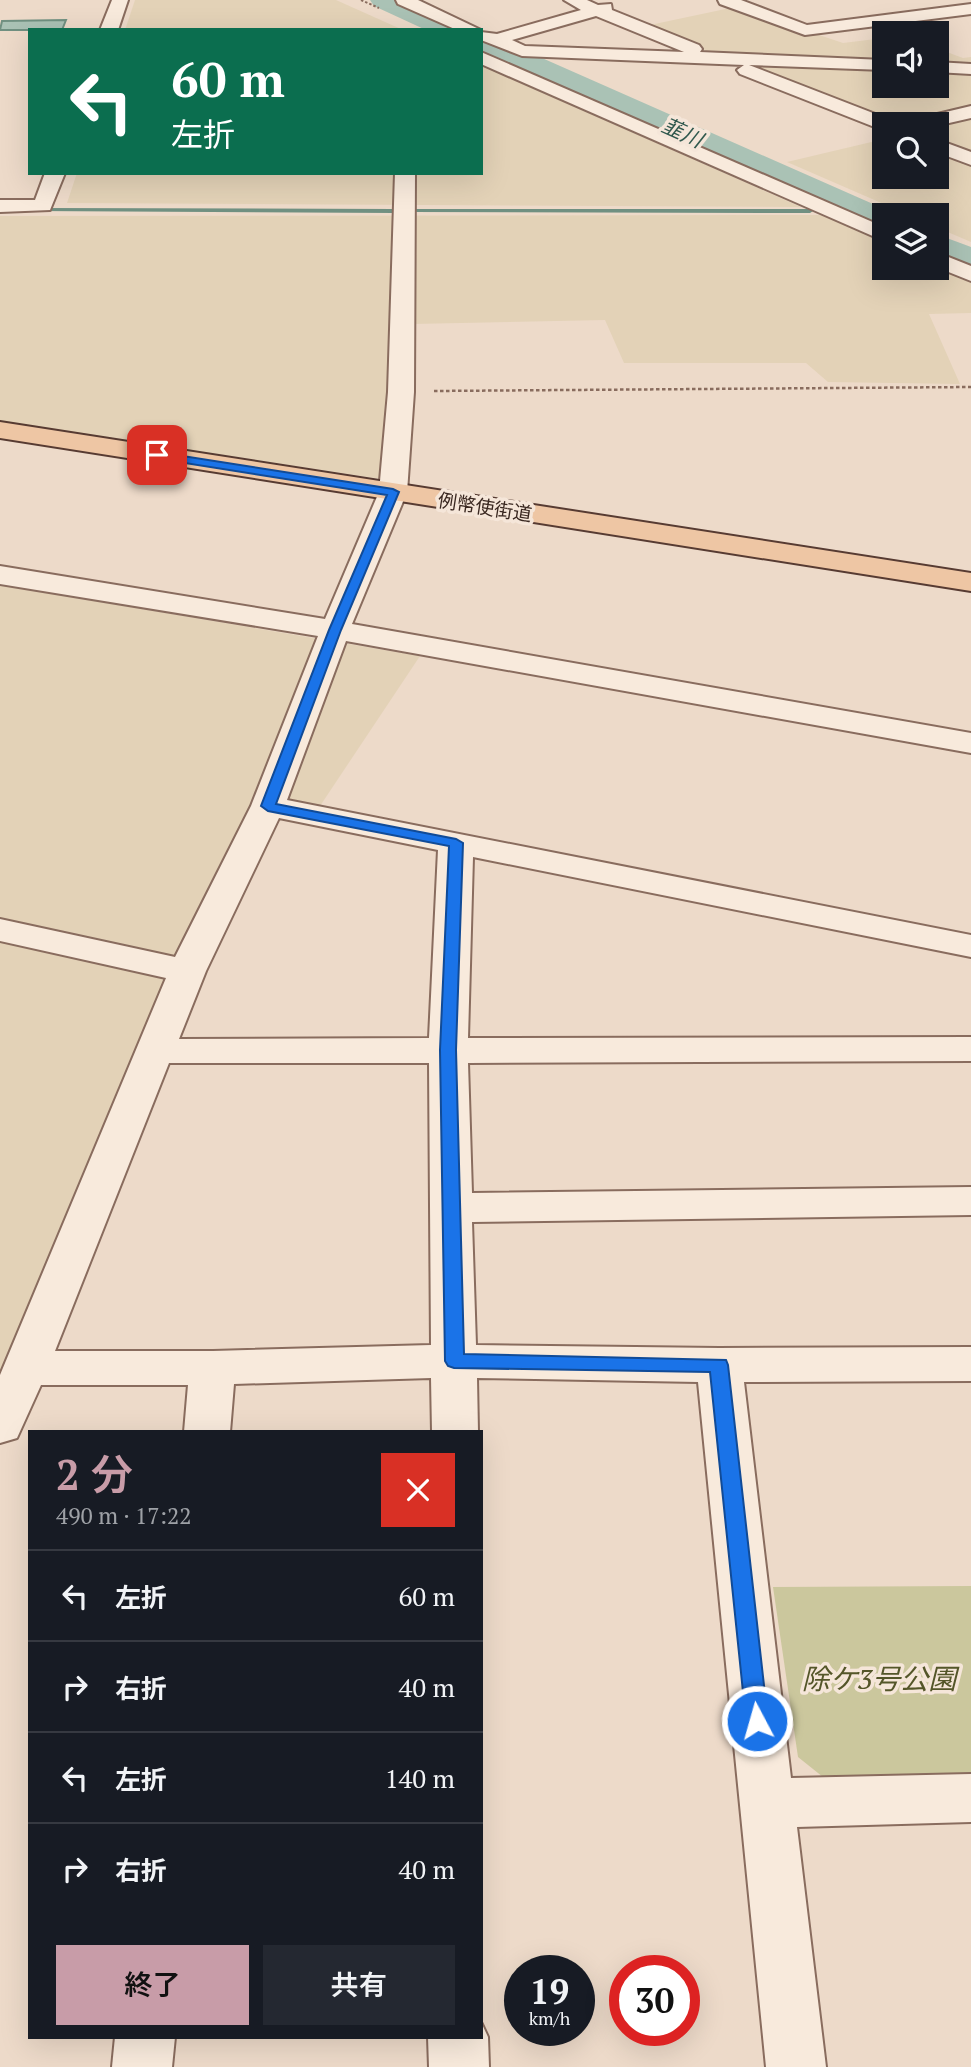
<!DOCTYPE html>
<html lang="ja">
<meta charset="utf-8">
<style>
body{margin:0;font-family:"PT Serif","Noto Sans JP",serif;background:#242831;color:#f1f3f6;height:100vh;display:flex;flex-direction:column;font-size:26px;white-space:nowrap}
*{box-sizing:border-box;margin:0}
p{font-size:23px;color:#9ea1a6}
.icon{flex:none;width:38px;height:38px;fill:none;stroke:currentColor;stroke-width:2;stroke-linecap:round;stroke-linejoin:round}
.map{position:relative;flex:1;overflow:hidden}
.drawer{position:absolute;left:28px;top:1430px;width:455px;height:609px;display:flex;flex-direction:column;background:#171b24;border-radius:0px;box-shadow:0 7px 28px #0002}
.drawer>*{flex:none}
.top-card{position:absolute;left:28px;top:28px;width:455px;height:147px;border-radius:0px;box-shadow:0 7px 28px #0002;background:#0b6e4f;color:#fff;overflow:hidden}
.controls{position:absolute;left:872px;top:21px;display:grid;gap:14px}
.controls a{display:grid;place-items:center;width:77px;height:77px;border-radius:0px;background:#171b24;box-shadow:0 7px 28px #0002;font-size:35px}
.speed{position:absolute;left:504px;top:1955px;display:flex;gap:14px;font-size:35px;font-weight:700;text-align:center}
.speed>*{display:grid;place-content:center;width:91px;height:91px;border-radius:50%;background:#171b24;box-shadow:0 7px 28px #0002;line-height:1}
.speed small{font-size:18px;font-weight:400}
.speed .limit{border:10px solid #d22;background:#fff;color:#111}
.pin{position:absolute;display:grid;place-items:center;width:60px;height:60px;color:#fff;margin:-30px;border-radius:14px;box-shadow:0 4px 10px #0006}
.me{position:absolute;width:77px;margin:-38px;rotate:354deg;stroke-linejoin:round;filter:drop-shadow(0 0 5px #0008)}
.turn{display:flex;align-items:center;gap:24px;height:147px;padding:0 28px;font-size:32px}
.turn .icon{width:91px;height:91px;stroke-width:2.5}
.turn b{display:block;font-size:49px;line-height:60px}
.round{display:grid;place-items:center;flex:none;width:74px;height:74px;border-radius:0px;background:#242831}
.overview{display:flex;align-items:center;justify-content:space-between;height:119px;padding:0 28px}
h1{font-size:42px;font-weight:600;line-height:52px;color:#c89ca8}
.primary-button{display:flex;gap:14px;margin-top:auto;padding:14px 28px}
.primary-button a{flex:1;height:80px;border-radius:0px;background:#c89ca8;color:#111;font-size:28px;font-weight:600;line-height:80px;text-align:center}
.primary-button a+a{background:#242831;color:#f1f3f6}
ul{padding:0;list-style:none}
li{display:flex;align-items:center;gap:21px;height:91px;padding:0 28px;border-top:2px solid #363941}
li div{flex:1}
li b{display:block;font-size:26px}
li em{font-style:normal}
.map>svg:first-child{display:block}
.farmland{fill:#e3d2b7}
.green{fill:#cbc79d}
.water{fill:#aac2b5;stroke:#709081;stroke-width:2}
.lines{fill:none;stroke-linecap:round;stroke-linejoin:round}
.stream{fill:#709081;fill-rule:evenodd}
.river{fill:#aac2b5;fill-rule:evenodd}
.minor-casing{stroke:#896c5e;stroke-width:4}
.major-casing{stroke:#573b32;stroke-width:4}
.path-far1{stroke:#896c5e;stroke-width:2;stroke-dasharray:2.5 2;stroke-linecap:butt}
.path{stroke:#896c5e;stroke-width:2.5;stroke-dasharray:3.5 2.5;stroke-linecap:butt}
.minor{fill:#f8eadc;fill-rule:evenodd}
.major{fill:#eec6a4;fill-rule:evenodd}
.route{fill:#1a73e8;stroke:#114b97;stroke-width:2}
.labels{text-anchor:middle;stroke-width:7;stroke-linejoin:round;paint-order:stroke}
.far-street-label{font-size:19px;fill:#3a2821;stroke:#f5e6d9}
.far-water-label{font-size:21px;font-style:italic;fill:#31594e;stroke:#f5e6d9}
.near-park-label{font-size:28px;font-style:italic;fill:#545629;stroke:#f5e6d9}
</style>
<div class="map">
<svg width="971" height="2067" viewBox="0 0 971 2067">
<rect width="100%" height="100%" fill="#eddac9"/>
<g class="farmland">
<polygon points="135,0 336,0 403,30 125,30"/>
<polygon points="735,7 843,43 884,38 884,86 936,86 936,48 963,58 971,57 971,156 936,142 936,124 891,124 645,26"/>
<polygon points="481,65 801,207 67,203 77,173 481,173"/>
<polygon points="884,139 884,177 936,177 936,151 971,165 971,242 936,227 936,215 909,215 787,162"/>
<polygon points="826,215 884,242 884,268 936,266 971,283 971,313 929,314 960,384 828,382 806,363 624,363 605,320 412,324 381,479 0,421 0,216"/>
<polygon points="0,585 420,656 318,809 255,800 0,1371"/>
</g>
<polygon class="green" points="971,1586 971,1773 823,1777 798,1757 773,1587"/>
<polygon class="water" points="66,20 62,30 0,30 2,21"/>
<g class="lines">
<g class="stream">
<polygon points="847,205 850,207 849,208 833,210 830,208"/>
<polygon points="34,208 394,209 397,211 394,213 32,211 32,209"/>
<polygon points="414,209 810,209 813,211 810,213 412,212 412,210"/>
</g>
<g class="river">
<polygon points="370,0 410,0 463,23 467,30 426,30 374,6"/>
<polygon points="481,34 492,36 898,215 884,215 884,234 871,231 481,55"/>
<polygon points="936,234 971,247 971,273 936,260"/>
</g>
<defs>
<g id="minor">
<polygon points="112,0 128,0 118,30 100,30"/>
<polygon points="396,0 418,0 481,30 457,30 398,4"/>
<path d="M 564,0 L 587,0 L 598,5 L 611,4 L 612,10 L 699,45 L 702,49 L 700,52 L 884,60 L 884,70 L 749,65 L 891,120 L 894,124 L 884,124 L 884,130 L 877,128 L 740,74 L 737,70 L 744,65 L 522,56 L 481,40 L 481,32 L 497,34 L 581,10 ZM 596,16 L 684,52 L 525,46 L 512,40 Z"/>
<polygon points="718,0 741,0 807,25 971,4 971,14 805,35 720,4"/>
<polygon points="481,52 884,227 884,241 481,64"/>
<polygon points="936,62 971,64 971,74 936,72"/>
<polygon points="971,106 971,118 936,126 909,124 912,120"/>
<polygon points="936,139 971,152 971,165 936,152"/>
<polygon points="45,173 65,173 50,210 0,212 0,200 35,200"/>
<path d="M 395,173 L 415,173 L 414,392 L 407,492 L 352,624 L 971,733 L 971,753 L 346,641 L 287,800 L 971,935 L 971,957 L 473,857 L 468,1038 L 971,1037 L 971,1061 L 468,1063 L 472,1193 L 971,1187 L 971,1215 L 472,1222 L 476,1345 L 719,1348 L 971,1347 L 971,1381 L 744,1382 L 791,1778 L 971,1774 L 971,1822 L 797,1827 L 826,2067 L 766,2067 L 698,1382 L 477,1378 L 478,1432 L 432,1432 L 431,1378 L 234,1384 L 230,1432 L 184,1432 L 188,1385 L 41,1385 L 17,1438 L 0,1443 L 0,1375 L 166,978 L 0,941 L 0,919 L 175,957 L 251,806 L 318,636 L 0,584 L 0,566 L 325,619 L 379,492 L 388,392 ZM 279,818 L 438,850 L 429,1038 L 179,1039 L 206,971 ZM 169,1063 L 429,1063 L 431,1345 L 213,1351 L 55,1351 Z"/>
<polygon points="936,252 971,266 971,281 936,267"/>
<polygon points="481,2022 488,2037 489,2067 429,2067 428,2037 481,2037"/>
<polygon points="115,2037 175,2037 172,2067 112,2067"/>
</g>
<polygon id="major" points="0,422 971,573 971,591 0,438"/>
</defs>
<use href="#minor" class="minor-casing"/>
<use href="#major" class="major-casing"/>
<polyline class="path-far1" points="361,0 379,8"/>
<polyline class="path" points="434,391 971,387"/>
<use href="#minor" class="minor"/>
<use href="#major" class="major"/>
</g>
<polygon class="route" points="157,452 393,489 399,492 341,630 276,804 456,839 463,843 456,1050 464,1354 726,1360 728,1365 768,1721 765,1727 757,1730 749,1727 746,1721 710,1372 454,1368 448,1366 445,1361 440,1050 449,846 268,811 261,806 329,630 387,495 153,458 153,453"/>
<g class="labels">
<g class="far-street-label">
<text transform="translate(485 507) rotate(9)" y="7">例幣使街道</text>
</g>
<g class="far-water-label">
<text transform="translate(682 133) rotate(24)" y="7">韮川</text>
</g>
<g class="near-park-label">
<text x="879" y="1689">除ケ3号公園</text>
</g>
</g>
</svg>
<div class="controls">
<a><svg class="icon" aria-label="sound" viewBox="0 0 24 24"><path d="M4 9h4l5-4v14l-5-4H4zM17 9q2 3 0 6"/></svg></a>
<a><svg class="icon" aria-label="search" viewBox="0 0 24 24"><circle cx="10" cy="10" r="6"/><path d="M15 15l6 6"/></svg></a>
<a><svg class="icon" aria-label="layers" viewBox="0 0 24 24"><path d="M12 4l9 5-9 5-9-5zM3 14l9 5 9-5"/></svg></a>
</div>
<div class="speed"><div>19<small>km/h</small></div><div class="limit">30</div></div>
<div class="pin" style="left:157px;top:455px;background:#d93025"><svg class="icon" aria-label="arrive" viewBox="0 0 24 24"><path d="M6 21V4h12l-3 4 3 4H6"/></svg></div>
<svg class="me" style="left:757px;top:1721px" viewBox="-20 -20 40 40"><circle r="17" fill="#1a73e8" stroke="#fff" stroke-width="3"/><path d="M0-11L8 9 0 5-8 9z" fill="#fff"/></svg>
<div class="top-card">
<div class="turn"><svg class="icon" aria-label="left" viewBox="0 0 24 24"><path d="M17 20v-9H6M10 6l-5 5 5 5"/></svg><div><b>60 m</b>左折</div></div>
</div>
<section class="drawer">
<div class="overview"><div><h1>2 分</h1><p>490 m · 17:22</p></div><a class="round" style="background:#d93025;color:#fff"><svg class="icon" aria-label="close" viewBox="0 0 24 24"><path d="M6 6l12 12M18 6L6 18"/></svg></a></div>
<ul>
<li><svg class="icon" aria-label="left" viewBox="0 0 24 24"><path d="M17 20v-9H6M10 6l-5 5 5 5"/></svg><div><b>左折</b></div><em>60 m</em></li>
<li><svg class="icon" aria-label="right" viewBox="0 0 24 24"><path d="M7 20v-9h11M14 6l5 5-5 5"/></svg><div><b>右折</b></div><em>40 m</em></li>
<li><svg class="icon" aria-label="left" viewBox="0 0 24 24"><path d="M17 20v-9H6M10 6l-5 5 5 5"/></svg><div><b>左折</b></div><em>140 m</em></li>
<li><svg class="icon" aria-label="right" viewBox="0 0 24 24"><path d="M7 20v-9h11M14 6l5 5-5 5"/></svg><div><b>右折</b></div><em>40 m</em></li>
</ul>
<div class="primary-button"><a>終了</a><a>共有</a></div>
</section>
</div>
